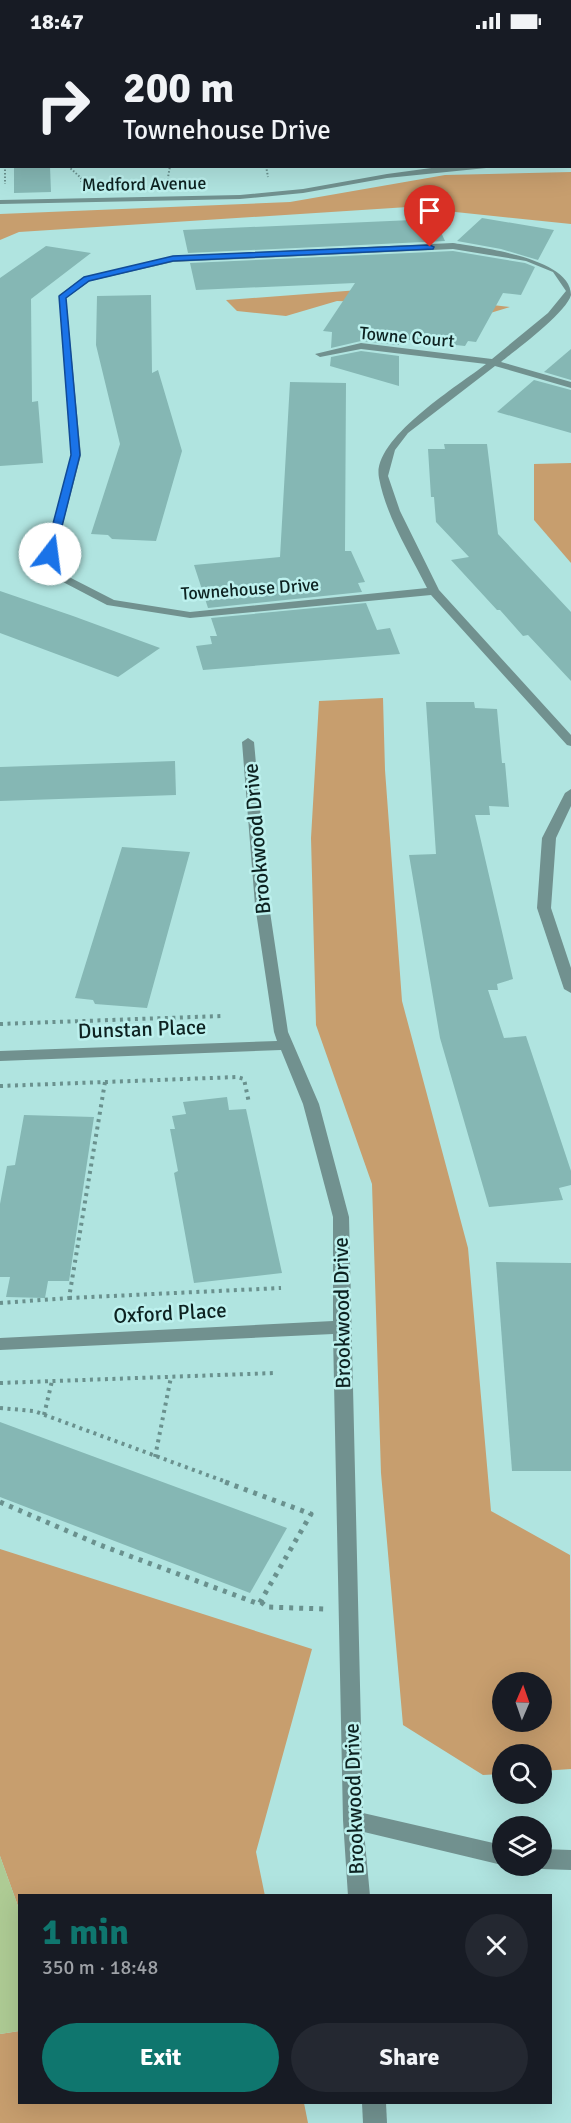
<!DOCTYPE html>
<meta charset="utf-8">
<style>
body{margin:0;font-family:Signika,sans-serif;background:#242831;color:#f1f3f6;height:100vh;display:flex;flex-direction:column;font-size:22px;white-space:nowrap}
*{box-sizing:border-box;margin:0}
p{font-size:20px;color:#9ea1a6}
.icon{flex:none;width:33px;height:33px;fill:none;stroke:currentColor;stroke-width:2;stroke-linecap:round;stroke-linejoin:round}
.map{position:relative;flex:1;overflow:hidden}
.side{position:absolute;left:18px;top:1852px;width:534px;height:210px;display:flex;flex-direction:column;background:#171b24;border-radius:0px;box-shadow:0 6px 24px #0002}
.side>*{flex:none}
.guide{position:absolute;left:0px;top:0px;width:572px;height:126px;box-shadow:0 6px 24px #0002;background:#171b24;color:#f1f3f6;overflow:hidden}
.needle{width:39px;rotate:2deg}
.buttons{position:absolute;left:492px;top:1630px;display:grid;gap:12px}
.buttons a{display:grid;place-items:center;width:60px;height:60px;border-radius:50%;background:#171b24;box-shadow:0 6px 24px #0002;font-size:30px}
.pin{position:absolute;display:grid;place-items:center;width:51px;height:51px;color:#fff;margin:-62px -26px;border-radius:50% 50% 50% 0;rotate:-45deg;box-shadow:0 0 6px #0007}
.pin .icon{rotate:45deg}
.me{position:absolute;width:66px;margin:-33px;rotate:15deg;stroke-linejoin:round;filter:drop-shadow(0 0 4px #0008)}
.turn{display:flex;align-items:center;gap:21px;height:126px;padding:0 24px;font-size:27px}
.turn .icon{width:78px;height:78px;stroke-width:2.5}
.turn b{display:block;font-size:42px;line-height:51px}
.round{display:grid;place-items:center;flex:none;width:63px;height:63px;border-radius:32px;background:#242831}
.headline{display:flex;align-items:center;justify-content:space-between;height:102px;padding:0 24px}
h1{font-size:36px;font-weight:700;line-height:45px;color:#0f766e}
.button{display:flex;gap:12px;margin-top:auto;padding:12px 24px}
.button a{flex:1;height:69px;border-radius:36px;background:#0f766e;color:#fff;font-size:24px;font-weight:700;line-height:69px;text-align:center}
.button a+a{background:#242831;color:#f1f3f6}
.status{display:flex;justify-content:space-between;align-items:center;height:42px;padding:0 30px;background:#171b24;direction:ltr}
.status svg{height:16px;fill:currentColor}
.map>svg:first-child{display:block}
.green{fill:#c79e6e;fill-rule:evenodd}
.water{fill:#aecb94}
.building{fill:#85b7b4}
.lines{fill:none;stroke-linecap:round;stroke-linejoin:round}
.path-far2{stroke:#6a918e;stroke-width:2;stroke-dasharray:1.5 2;stroke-linecap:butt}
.path-far1{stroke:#6a918e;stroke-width:4;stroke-dasharray:3 4.5;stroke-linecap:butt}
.path{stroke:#6a918e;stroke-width:5;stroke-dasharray:4 6;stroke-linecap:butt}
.minor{fill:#71918f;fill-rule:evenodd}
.major{fill:#065653;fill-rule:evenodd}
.route{fill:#1a73e8;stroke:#114b97;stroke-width:1.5}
.labels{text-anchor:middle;stroke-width:5;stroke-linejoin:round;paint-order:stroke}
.far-street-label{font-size:18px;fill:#0d2221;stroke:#bdf1ee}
.street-label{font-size:21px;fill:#0d2221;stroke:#bdf1ee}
</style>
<div class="status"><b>18:47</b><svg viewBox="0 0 49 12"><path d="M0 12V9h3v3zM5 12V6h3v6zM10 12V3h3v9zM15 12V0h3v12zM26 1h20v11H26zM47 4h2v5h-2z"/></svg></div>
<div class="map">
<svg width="571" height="2081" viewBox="0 0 571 2081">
<rect width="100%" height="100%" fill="#b0e4e0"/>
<g class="green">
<polygon points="571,130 571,182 408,165 19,190 0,198 0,172 290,160 445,133"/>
<polygon points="359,248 510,265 487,272 395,261 337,259 286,274 237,269 226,258"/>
<polygon points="571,421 571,521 534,478 534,422"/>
<path d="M 383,656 L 385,728 L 402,959 L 468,1206 L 491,1469 L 570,1513 L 571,1727 L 542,1729 L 542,1713 L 502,1713 L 502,1732 L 483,1733 L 403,1683 L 381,1431 L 372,1142 L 316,983 L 311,796 L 319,659 ZM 502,1641 L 542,1641 L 542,1680 L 502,1680 Z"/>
<polygon points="0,1507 312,1607 256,1810 265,1854 20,1854 19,1867 0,1814"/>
<polygon points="19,1989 20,2061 304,2061 308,2081 0,2081 0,1992"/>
</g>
<polygon class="water" points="0,1814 19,1867 19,1989 0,1992"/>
<g class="building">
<polygon points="14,124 50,124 51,150 14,151"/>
<polygon points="482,176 554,188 538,218 501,207 457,199"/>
<polygon points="435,177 445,199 188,211 183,188"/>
<polygon points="46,204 91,211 31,257 32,360 38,359 43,421 0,424 0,236"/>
<polygon points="453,209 525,221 535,225 521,253 503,251 476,300 468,299 465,304 399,297 399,303 361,299 331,306 332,290 323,289 355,241 196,248 190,221"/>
<polygon points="151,253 152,331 158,328 182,409 156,499 112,497 108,493 91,492 120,402 96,303 97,254"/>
<polygon points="571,307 571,338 544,330"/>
<polygon points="361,309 399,314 399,344 330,324 331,315"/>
<polygon points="534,338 571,348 571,391 497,370"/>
<polygon points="290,340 346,341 345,509 351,509 365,540 358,541 362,550 208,566 194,523 280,515"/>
<polygon points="444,402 487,402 498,492 571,570 571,639 528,593 523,594 500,568 497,568 451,518 469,515 436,480 434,455 431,455 428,407 445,407"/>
<polygon points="0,549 73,574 160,606 118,635 0,591"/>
<polygon points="366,561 377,588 390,586 400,612 203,628 196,604 212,602 210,594 217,594 211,576"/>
<polygon points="426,660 474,660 475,666 497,667 502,721 505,721 509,765 489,764 490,773 475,773 513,937 497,942 498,948 488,948 504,996 526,994 571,1129 571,1143 559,1146 563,1158 489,1165 440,996 409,813 436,812"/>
<polygon points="175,719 176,753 0,759 0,725"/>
<polygon points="122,805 190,810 147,966 95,962 93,958 75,956"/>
<polygon points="227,1055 229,1068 246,1067 282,1231 194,1241 174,1131 178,1129 170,1087 175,1087 172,1074 186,1072 183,1060"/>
<polygon points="24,1073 94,1075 69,1239 48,1239 45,1256 6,1255 10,1235 0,1235 0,1162 7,1124 15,1123"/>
<polygon points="496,1220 571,1221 571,1429 512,1429"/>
<polygon points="0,1380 287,1486 250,1551 0,1455"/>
</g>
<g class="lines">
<g class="path-far2">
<polyline points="5,124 5,142"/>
<polyline points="68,124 81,136 81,140"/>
<polyline points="266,124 268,135"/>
<polyline points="167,141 170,124"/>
</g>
<g class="path-far1">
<polyline points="0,982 221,974"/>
<polyline points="0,1044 237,1035 244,1037 249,1061"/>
<polyline points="69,1256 281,1246"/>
<polyline points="0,1261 69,1256 105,1040"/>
<polyline points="0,1341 275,1331"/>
<polyline points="0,1366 34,1369 229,1441"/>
<polyline points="44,1373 52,1339"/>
<polyline points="155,1415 171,1335"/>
</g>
<g class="path">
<polyline points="0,1460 100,1503 259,1562 311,1472 225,1440"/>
<polyline points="261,1560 267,1565 324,1567"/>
</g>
<g class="minor">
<polygon points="163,0 170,0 162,2"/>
<rect x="0" y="53" width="2" height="4"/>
<rect x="570" y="120" width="1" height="4"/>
<polygon points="446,124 506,124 387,136 303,151 240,157 0,162 0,158 240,153 303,147 387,132"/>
<path d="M 453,201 C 476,205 571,215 571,253 C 566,271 517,307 501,320 L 571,340 L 571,346 L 495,324 L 408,391 L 395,408 L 388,434 L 400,469 L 439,548 L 571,693 L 571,704 L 567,703 L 431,553 L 190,576 L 107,563 L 63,540 L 45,512 L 71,413 L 59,253 L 84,235 L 173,214 ZM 453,207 L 526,219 L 553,230 L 566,249 L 548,271 L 492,317 L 361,301 L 315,312 L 320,315 L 361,307 L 486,322 C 458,344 371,397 379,436 C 386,474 410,512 427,546 L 190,570 L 114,558 L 71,536 L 55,512 L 81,413 L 66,256 L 90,239 L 173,220 Z"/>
<polygon points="248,696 254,700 269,863 288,990 319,1062 349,1175 363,1771 502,1803 502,1823 364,1790 370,1854 348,1854 343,1778 333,1292 0,1308 0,1296 333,1279 333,1175 303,1062 281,1008 0,1019 0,1009 277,999 274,990 255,863 242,700"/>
<polygon points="571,747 571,764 556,796 551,866 571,926 571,951 564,947 537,866 542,796 565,751"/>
<polygon points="542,1807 571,1808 571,1828 542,1827 535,1824 542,1824"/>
<polygon points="362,2061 386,2061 387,2081 363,2081"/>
</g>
<g class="major">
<polygon points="504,0 511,0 512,2 505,2"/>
<rect x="570" y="65" width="1" height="5"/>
</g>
</g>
<polygon class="route" points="430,203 434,205 433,207 173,219 89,239 66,256 80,413 55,512 46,514 45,512 71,413 59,254 84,235 173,214"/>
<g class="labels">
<g class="far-street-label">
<text transform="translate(144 142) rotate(-1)" y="6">Medford Avenue</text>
<text transform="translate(407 295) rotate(5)" y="6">Towne Court</text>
<text transform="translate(250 547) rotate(-4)" y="6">Townehouse Drive</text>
</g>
<g class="street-label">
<text transform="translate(257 797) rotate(-95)" y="7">Brookwood Drive</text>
<text transform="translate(142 987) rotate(-2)" y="7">Dunstan Place</text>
<text transform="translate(170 1271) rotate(-3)" y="7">Oxford Place</text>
<text transform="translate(342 1271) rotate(-91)" y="7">Brookwood Drive</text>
<text transform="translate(354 1757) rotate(-92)" y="7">Brookwood Drive</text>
</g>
</g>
</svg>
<div class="buttons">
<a><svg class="needle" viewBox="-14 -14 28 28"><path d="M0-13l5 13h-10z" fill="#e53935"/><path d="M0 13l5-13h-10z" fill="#9ea1a6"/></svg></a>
<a><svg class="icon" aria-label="search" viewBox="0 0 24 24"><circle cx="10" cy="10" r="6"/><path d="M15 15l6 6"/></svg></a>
<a><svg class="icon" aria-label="layers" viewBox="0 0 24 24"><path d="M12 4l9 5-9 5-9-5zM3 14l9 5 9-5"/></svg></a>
</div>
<div class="pin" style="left:430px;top:205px;background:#d93025"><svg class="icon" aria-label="arrive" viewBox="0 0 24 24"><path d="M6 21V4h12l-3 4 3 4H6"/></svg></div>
<svg class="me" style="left:50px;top:512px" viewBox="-20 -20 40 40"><circle r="19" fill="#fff"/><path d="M0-13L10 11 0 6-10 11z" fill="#1a73e8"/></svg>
<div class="guide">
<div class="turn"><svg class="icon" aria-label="right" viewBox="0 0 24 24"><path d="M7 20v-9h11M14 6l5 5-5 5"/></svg><div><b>200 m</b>Townehouse Drive</div></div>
</div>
<section class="side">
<div class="headline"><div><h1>1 min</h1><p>350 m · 18:48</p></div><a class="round"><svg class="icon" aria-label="close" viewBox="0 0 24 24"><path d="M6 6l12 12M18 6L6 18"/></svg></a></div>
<div class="button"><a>Exit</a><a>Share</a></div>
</section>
</div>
